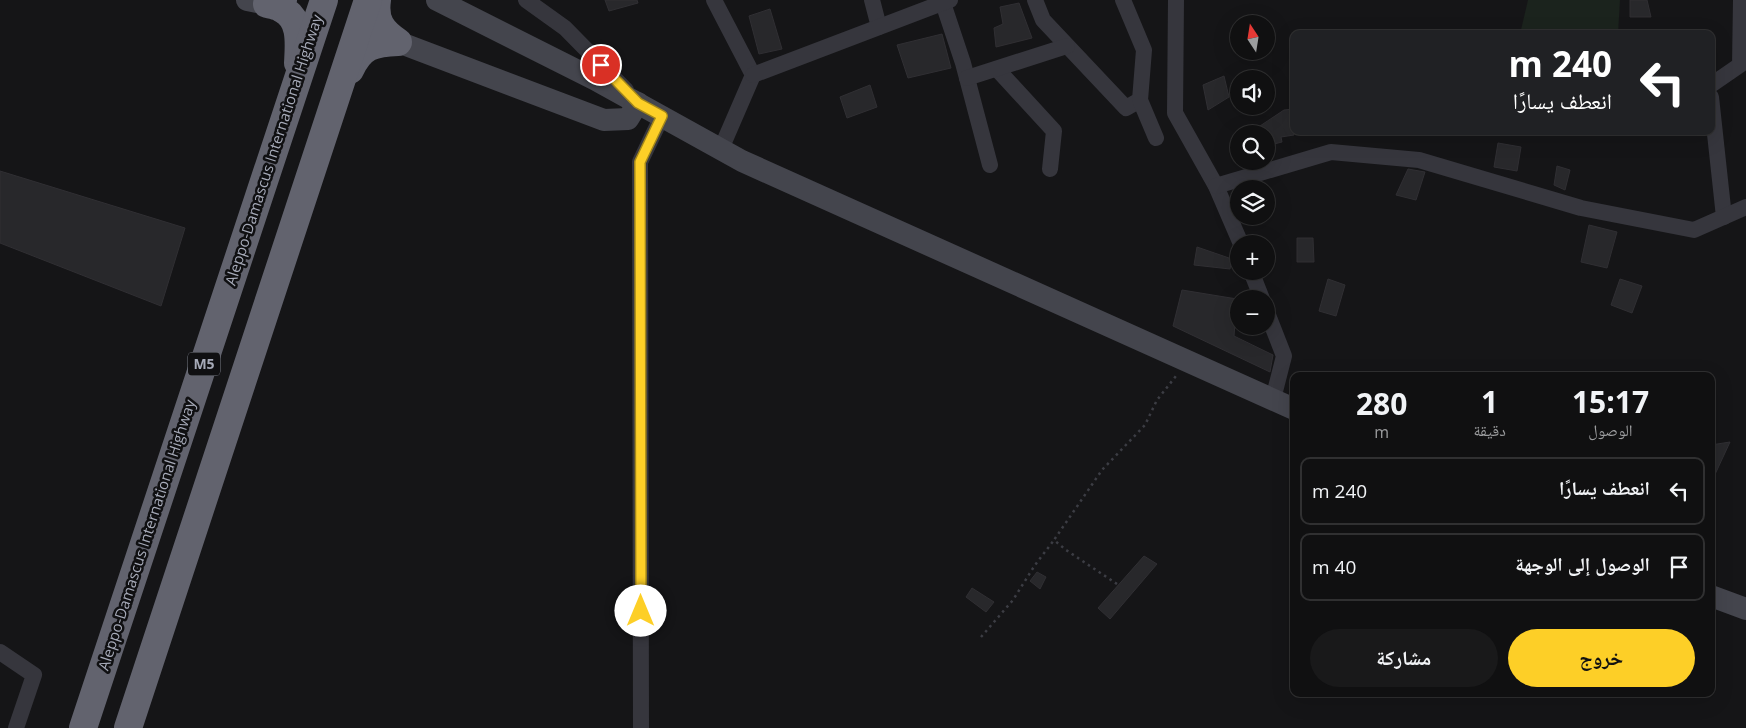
<!DOCTYPE html>
<html lang="ar">
<meta charset="utf-8">
<style>
body{margin:0;font-family:"Open Sans","Noto Naskh Arabic",sans-serif;background:#19191a;color:#f1f3f6;direction:rtl;height:100vh;display:flex;flex-direction:column;font-size:19px;white-space:nowrap}
*{box-sizing:border-box;margin:0}
p{font-size:16px;color:#9c9d9f}
.icon{flex:none;width:28px;height:28px;fill:none;stroke:currentColor;stroke-width:2;stroke-linecap:round;stroke-linejoin:round}
.map{position:relative;flex:1;overflow:hidden;direction:ltr}
.side{position:absolute;left:1290px;top:372px;width:425px;height:325px;display:flex;flex-direction:column;background:#101011;border-radius:10px;box-shadow:0 5px 20px #0002,0 0 0 1px #303031;direction:rtl}
.side>*{flex:none}
.top-card{position:absolute;left:1290px;top:30px;width:425px;height:105px;border-radius:10px;box-shadow:0 5px 20px #0002,0 0 0 1px #303031;direction:rtl;background:#202124;color:#fff;overflow:hidden}
.needle{width:32px;rotate:348deg}
.fabs{position:absolute;left:1230px;top:15px;display:grid;gap:10px}
.fabs a{display:grid;place-items:center;width:45px;height:45px;border-radius:50%;background:#101011;box-shadow:0 5px 20px #0002,0 0 0 1px #303031;font-size:25px}
.pin{position:absolute;display:grid;place-items:center;width:42px;height:42px;color:#fff;margin:-21px;border:2px solid #fff;border-radius:50%;box-shadow:0 1px 5px #0007}
.me{position:absolute;width:55px;margin:-28px;rotate:0deg;stroke-linejoin:round;filter:drop-shadow(0 0 4px #0008)}
.turn{display:flex;align-items:center;gap:18px;height:105px;padding:0 20px;font-size:22px}
.turn .icon{width:65px;height:65px;stroke-width:2.5}
.turn b{display:block;font-size:35px;line-height:42px}
.eta{display:flex;justify-content:space-evenly;align-items:center;height:85px;text-align:center}
.eta b{font-size:30px;font-weight:700;line-height:35px}
.action{display:flex;gap:10px;margin-top:auto;padding:10px 20px}
.action a{flex:1;height:58px;border-radius:30px;background:#fdcf27;color:#111;font-size:20px;font-weight:700;line-height:58px;text-align:center}
.action a+a{background:#19191a;color:#f1f3f6}
ul{padding:0;list-style:none}
li{display:flex;align-items:center;gap:15px;height:68px;margin:0 10px 8px;padding:0 10px;border:2px solid #303031;border-radius:10px}
li div{flex:1}
li b{display:block;font-size:19px}
li em{font-style:normal}
.map>svg:first-child{display:block}
.green{fill:#1b231d}
.building{fill:#28282b;stroke:#302f33}
.lines{fill:none;stroke-linecap:round;stroke-linejoin:round}
.path{stroke:#3c3d44;stroke-width:2.5;stroke-dasharray:2.5 4;stroke-linecap:butt}
.street{stroke:#36363d;stroke-width:16}
.secondary{stroke:#44454d;stroke-width:22}
.highway{stroke:#62636e;stroke-width:28}
.route-casing{stroke:#a48719;stroke-width:12}
.route{stroke:#fdcf27;stroke-width:9}
.labels{text-anchor:middle;stroke-width:5;stroke-linejoin:round;paint-order:stroke}
.shield{fill:#101012;stroke:#797c86;stroke-width:1}
.shield-label{font-size:14px;font-weight:bold;fill:#a6aab8}
.street-label{font-size:15px;fill:#a6aab8;stroke:#101012}
</style>
<div class="map">
<svg width="1746" height="728" viewBox="0 0 1746 728">
<rect width="100%" height="100%" fill="#151517"/>
<polygon class="green" points="1528,0 1620,0 1618,34 1520,34"/>
<g class="building">
<polygon points="605,0 637,0 638,3 609,11"/>
<polygon points="1630,0 1647,0 1651,17 1630,17"/>
<polygon points="1019,3 1032,38 996,47 994,28 1003,24 1000,7"/>
<polygon points="770,9 782,49 759,54 749,16"/>
<polygon points="942,34 951,68 908,78 897,45"/>
<polygon points="1224,76 1229,97 1208,110 1203,85"/>
<polygon points="870,85 877,107 847,118 840,97"/>
<polygon points="1294,109 1294,135 1281,137 1282,142 1266,146 1266,134 1248,134 1284,110"/>
<polygon points="1498,143 1521,147 1517,171 1494,167"/>
<polygon points="1557,166 1570,170 1565,190 1554,185"/>
<polygon points="1408,169 1425,172 1416,200 1396,195"/>
<polygon points="0,171 185,228 161,306 0,243"/>
<polygon points="1589,225 1617,232 1607,268 1581,262"/>
<polygon points="1297,238 1313,238 1314,262 1297,262"/>
<polygon points="1197,247 1232,259 1230,269 1194,265"/>
<polygon points="1328,279 1345,285 1336,316 1319,311"/>
<polygon points="1620,279 1642,286 1632,313 1611,305"/>
<polygon points="1182,290 1237,299 1234,336 1273,355 1270,372 1173,326"/>
<polygon points="1730,442 1711,483 1711,445"/>
<polygon points="1144,556 1157,564 1110,619 1098,608"/>
<polygon points="1037,572 1046,577 1040,589 1030,581"/>
<polygon points="972,588 994,602 986,612 966,597"/>
</g>
<g class="lines">
<g class="path">
<polyline points="1117,584 1066,550 1054,540 1102,470 1145,425 1157,400 1176,376"/>
<polyline points="981,637 1013,600 1035,565 1054,540"/>
</g>
<g class="street">
<polyline points="526,0 565,28 626,90"/>
<polyline points="714,0 753,75 721,149"/>
<polyline points="872,0 879,27"/>
<polyline points="1035,0 1043,20 1126,108 1140,100"/>
<polyline points="1123,0 1144,50 1140,100 1156,138"/>
<polyline points="1176,0 1175,113 1216,186 1241,244"/>
<polyline points="943,3 963,63 990,165"/>
<polyline points="997,69 1054,131 1050,169"/>
<polyline points="753,75 950,0"/>
<polyline points="967,78 1067,46"/>
<polyline points="1711,85 1740,65 1741,0"/>
<polyline points="1711,97 1724,217"/>
<polyline points="1216,186 1331,152 1419,160 1581,208 1694,230 1746,207"/>
<polyline points="1251,271 1262,299"/>
<polyline points="1266,310 1284,356 1273,399"/>
<polyline points="0,652 34,675 16,728"/>
<polyline points="641,728 640,162 662,116"/>
</g>
<g class="secondary">
<polyline points="247,0 267,4"/>
<polyline points="437,0 594,79 742,161 1294,409"/>
<polyline points="398,42 604,120 628,119 638,103"/>
<polyline points="1711,596 1746,609"/>
</g>
<g class="highway">
<path d="M 283,0 L 267,4 C 271,5 278,6 282,9 C 302,19 299,44 298,63"/>
<path d="M 350,70 C 361,46 373,43 398,42 C 382,31 374,21 377,0"/>
<polyline points="83,728 324,0"/>
<polyline points="128,728 368,0"/>
</g>
</g>
<g class="lines">
<defs>
<polyline id="route" points="601,65 638,103 662,116 640,162 641,611"/>
</defs>
<use href="#route" class="route-casing"/>
<use href="#route" class="route"/>
</g>
<g class="labels">
<rect class="shield" x="188" y="352.5" width="32" height="23" rx="4"/>
<g class="shield-label">
<text x="204" y="369">M5</text>
</g>
<g class="street-label">
<text transform="translate(274 150) rotate(-72)" y="5">Aleppo-Damascus International Highway</text>
<text transform="translate(147 535) rotate(-72)" y="5">Aleppo-Damascus International Highway</text>
</g>
</g>
</svg>
<div class="fabs">
<a><svg class="needle" viewBox="-14 -14 28 28"><path d="M0-13l5 13h-10z" fill="#e53935"/><path d="M0 13l5-13h-10z" fill="#9c9d9f"/></svg></a>
<a><svg class="icon" aria-label="sound" viewBox="0 0 24 24"><path d="M4 9h4l5-4v14l-5-4H4zM17 9q2 3 0 6"/></svg></a>
<a><svg class="icon" aria-label="search" viewBox="0 0 24 24"><circle cx="10" cy="10" r="6"/><path d="M15 15l6 6"/></svg></a>
<a><svg class="icon" aria-label="layers" viewBox="0 0 24 24"><path d="M12 4l9 5-9 5-9-5zM3 14l9 5 9-5"/></svg></a>
<a>+</a>
<a>−</a>
</div>
<div class="pin" style="left:601px;top:65px;background:#d93025"><svg class="icon" aria-label="arrive" viewBox="0 0 24 24"><path d="M6 21V4h12l-3 4 3 4H6"/></svg></div>
<svg class="me" style="left:641px;top:611px" viewBox="-20 -20 40 40"><circle r="19" fill="#fff"/><path d="M0-13L10 11 0 6-10 11z" fill="#fdcf27"/></svg>
<div class="top-card">
<div class="turn"><svg class="icon" aria-label="left" viewBox="0 0 24 24"><path d="M17 20v-9H6M10 6l-5 5 5 5"/></svg><div><b>240 m</b>انعطف يسارًا</div></div>
</div>
<section class="side">
<div class="eta">
<div><b>15:17</b><p>الوصول</p></div>
<div><b>1</b><p>دقيقة</p></div>
<div><b>280</b><p>m</p></div>
</div>
<ul>
<li><svg class="icon" aria-label="left" viewBox="0 0 24 24"><path d="M17 20v-9H6M10 6l-5 5 5 5"/></svg><div><b>انعطف يسارًا</b></div><em>240 m</em></li>
<li><svg class="icon" aria-label="arrive" viewBox="0 0 24 24"><path d="M6 21V4h12l-3 4 3 4H6"/></svg><div><b>الوصول إلى الوجهة</b></div><em>40 m</em></li>
</ul>
<div class="action"><a>خروج</a><a>مشاركة</a></div>
</section>
</div>
